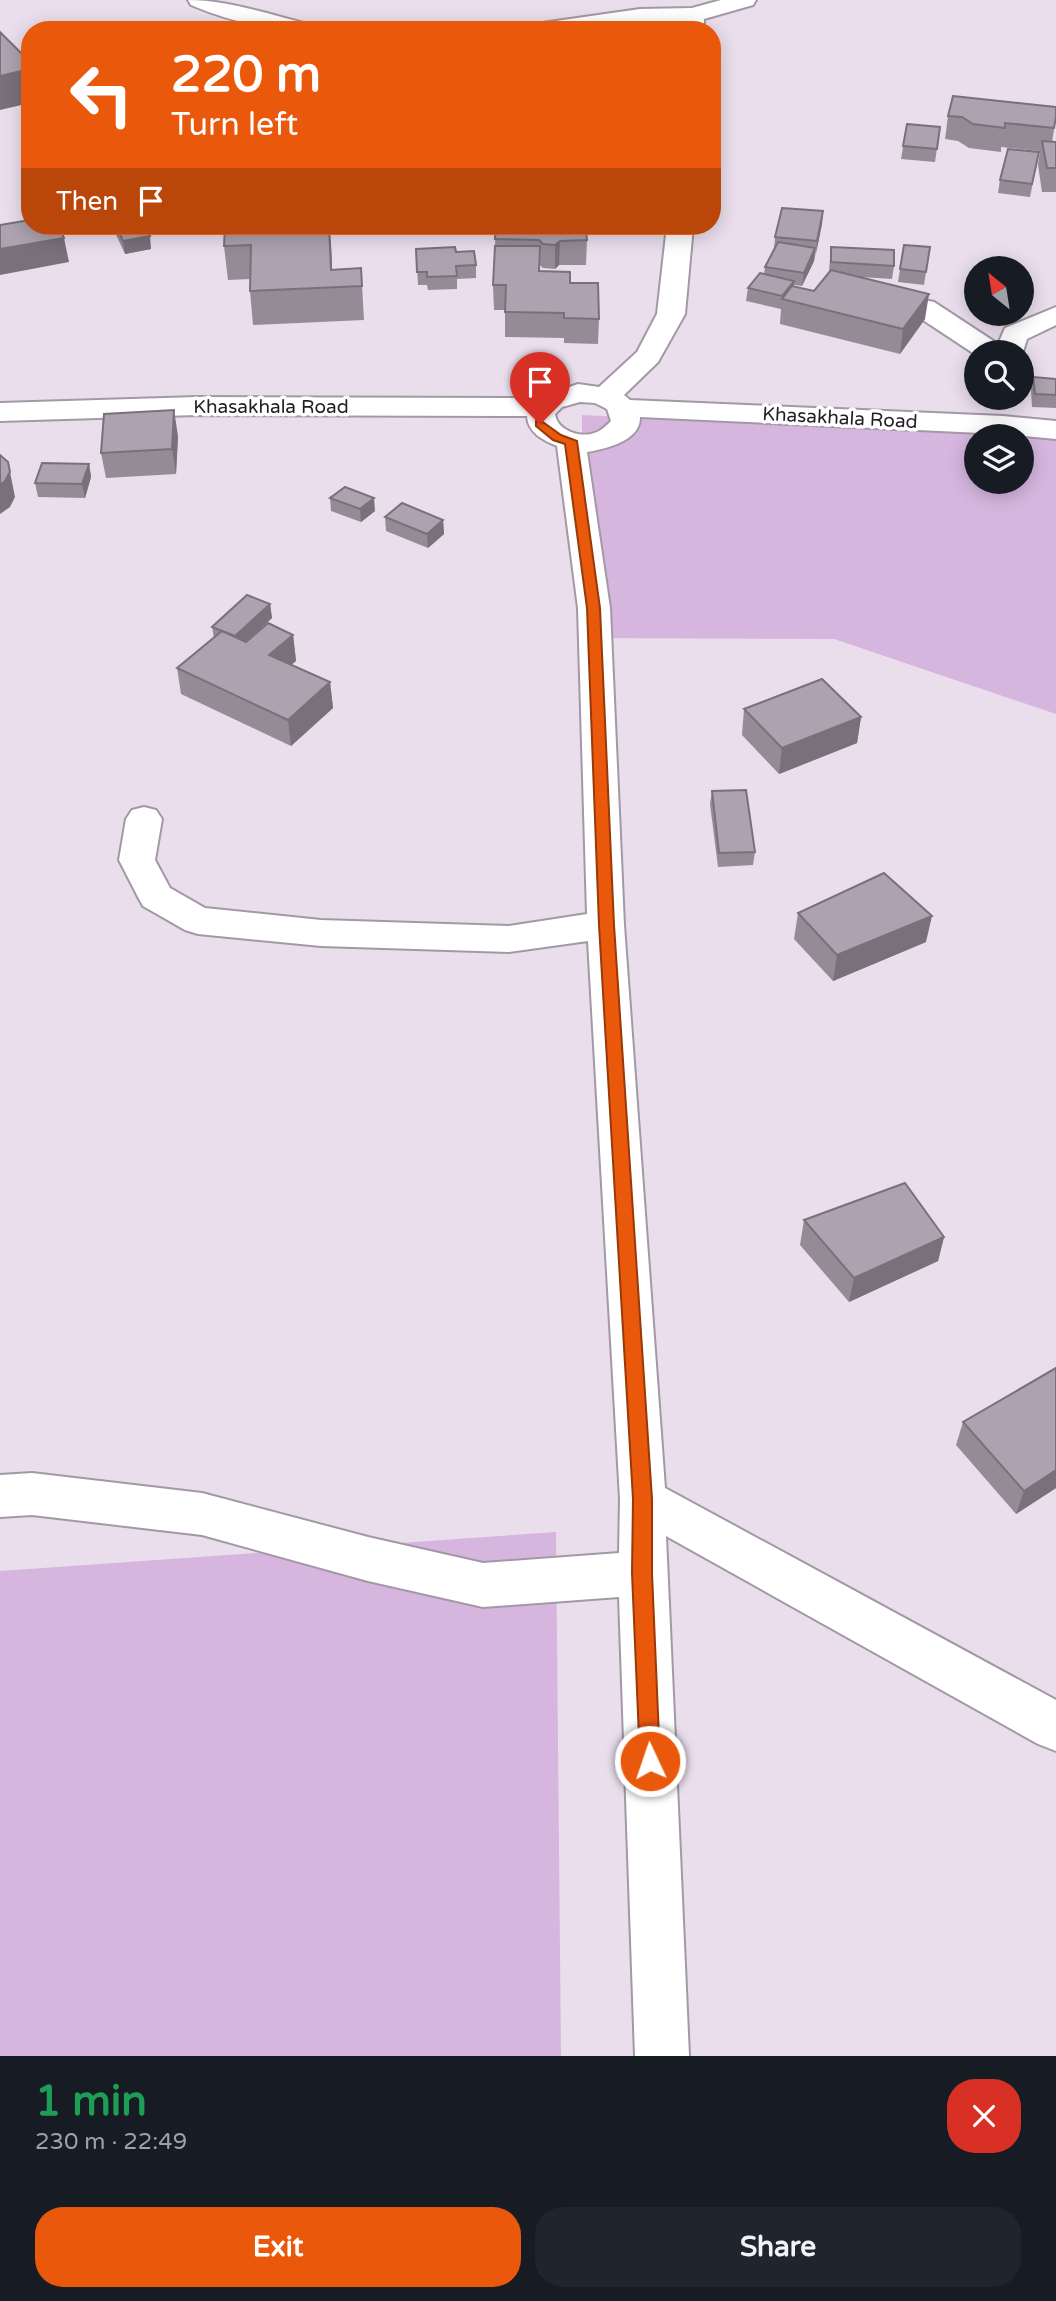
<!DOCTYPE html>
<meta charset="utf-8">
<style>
body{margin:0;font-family:"Varela Round",sans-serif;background:#20242c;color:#f1f3f6;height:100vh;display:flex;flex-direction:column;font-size:26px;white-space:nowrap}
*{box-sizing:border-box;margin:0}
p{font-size:23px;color:#9ea1a6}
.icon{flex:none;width:38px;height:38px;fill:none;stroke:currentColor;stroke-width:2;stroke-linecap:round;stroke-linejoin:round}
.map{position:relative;height:2056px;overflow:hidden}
.details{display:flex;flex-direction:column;background:#171b24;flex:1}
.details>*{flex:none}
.guide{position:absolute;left:21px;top:21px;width:700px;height:214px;border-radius:28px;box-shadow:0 4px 18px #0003;background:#ea580c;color:#fff;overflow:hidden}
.needle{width:46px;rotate:330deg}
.controls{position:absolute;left:964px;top:256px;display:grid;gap:14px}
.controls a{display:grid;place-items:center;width:70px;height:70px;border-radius:50%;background:#171b24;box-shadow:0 4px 18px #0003;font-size:35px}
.pin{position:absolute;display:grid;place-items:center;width:60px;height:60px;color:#fff;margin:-72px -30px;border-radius:50% 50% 50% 0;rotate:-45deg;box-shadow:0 0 7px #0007}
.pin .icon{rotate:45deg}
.me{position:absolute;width:77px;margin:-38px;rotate:357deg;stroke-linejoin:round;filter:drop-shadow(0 0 5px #0008)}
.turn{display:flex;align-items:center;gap:24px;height:147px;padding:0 35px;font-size:32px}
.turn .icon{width:91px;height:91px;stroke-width:2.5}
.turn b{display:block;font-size:49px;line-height:60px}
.then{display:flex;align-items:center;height:66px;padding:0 35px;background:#0003;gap:14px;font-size:26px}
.round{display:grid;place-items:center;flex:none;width:74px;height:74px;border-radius:28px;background:#20242c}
.summary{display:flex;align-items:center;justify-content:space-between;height:119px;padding:0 35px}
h1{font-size:42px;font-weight:800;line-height:52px;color:#1e9e55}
.primary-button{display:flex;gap:14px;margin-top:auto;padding:14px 35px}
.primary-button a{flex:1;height:80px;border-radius:28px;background:#ea580c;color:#fff;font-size:28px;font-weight:800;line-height:80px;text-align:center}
.primary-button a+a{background:#20242c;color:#f1f3f6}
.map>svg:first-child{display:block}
.green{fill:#d6b6df;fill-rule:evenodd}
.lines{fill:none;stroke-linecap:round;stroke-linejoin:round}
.minor-casing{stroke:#a398a6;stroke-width:4}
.minor{fill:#fff;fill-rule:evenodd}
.wall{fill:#958b96}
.shaded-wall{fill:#79717a}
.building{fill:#ada2af;stroke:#79717a;stroke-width:2}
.route{fill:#ea580c;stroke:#983908;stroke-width:2}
.labels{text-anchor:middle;stroke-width:7;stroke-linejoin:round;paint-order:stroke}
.far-street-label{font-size:19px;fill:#221e23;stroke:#fff}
</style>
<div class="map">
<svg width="1056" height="2056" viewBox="0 0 1056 2056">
<rect width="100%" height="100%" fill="#eadeed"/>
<g class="green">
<path d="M 582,415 L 1056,437 L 1056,714 L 834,639 L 582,638 ZM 976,436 L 1022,436 L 1022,481 L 976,481 Z"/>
<polygon points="556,1532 561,2056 0,2056 0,1571"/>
</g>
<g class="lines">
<defs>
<g id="minor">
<path d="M 188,0 C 229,0 271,15 312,25 L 315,30 C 269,30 234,23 191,5 Z"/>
<polygon points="721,0 756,0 753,5 704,19 704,30 682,30 682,22 640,23 591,30 531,30 534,25 542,23 640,9 692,8"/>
<path d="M 667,226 L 693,226 L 685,314 L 658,362 L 624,395 L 630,400 L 1003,416 L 1056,421 L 1056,439 L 1003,434 L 640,417 C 641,441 605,449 587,452 L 610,608 L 624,925 L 665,1488 L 1056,1700 L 1056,1751 L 1038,1744 L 666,1536 L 689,2056 L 635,2056 L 619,1597 L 483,1607 L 368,1581 L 202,1535 L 32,1515 L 0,1517 L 0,1475 L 32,1473 L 202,1493 L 368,1537 L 483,1563 L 619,1553 L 620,1499 L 588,941 L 509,952 L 321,946 L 198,934 L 185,930 L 143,906 L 138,897 L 119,860 L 126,819 L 132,810 L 144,807 L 156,810 L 162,819 L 155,860 L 170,888 L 205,908 L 321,920 L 509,926 L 587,914 L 578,608 L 557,446 C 543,440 528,433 527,416 L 197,415 L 0,421 L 0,403 L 197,397 L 538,398 L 578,384 L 599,387 L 637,352 L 657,314 ZM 580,402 L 595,403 L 607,409 L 611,421 C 607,425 602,430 597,432 C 582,439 557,431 555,414 L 562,407 Z"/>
<polygon points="924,300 934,302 998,344 1005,328 1056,307 1056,325 1027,339 1022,355 1022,352 976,352 976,355 914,314 910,308 914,302"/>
</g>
</defs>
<use href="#minor" class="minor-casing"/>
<use href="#minor" class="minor"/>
</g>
<g class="wall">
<polygon points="948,116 1056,117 1052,142 1056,142 1056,192 1042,192 1038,165 1040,151 1001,147 1001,152 969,148 958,141 945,139"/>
<polygon points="907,124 940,127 935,162 901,159"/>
<polygon points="1039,152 1030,197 998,193 1000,180"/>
<polygon points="823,211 822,224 814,261 802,286 794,285 794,287 814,291 829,271 831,247 894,266 892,279 861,277 925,319 900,354 780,324 781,309 746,301 748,288 764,274 765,267 774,249 775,237"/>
<polygon points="112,226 144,226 151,249 125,254"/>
<polygon points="225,226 331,244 332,269 361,268 364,320 253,325 250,291 250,279 228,280 224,246"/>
<polygon points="496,226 573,232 587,240 586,265 559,265 555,269 543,268 540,265 540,271 570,283 599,319 598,344 564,343 564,338 505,337 505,310 494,310 493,285"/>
<polygon points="930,247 924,285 898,282 900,269"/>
<polygon points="416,249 456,252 476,265 476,278 457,279 457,289 428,290 427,285 418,285"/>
<polygon points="1033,377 1056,379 1056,408 1032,407 1031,391"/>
<polygon points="178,436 176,474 106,478 101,453"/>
<polygon points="89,464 91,477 85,498 38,497 35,483"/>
<polygon points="330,498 375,511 361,522 331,511"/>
<polygon points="385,517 443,520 444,534 428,548 386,531"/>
<polygon points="270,604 272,618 246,642 293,635 296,661 291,665 330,682 333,708 291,746 181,694 177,668 214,638 212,627"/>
<polygon points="744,709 861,717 857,743 779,774 742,735"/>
<polygon points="712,791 755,852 753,865 718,867 710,804"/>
<polygon points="798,913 926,942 833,981 794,939"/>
<polygon points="804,1220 944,1237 938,1261 849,1302 800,1245"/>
<polygon points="1056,1368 1056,1488 1016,1514 956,1445 963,1422"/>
</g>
<g class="shaded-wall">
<polygon points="30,69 30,103 0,110 0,76"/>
<polygon points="823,211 822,224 816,254 817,241"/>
<polygon points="329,226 331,244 333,287 331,270"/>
<polygon points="150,236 151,249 125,254 123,241"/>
<polygon points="64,238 69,262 0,275 0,249"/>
<polygon points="560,241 559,265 555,269 555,245"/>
<polygon points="815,248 814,261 802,286 804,273"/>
<polygon points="794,281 793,294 782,299 781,310 782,296"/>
<polygon points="929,294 925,319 900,354 903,329"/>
<polygon points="174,410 178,436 176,474 172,449"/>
<polygon points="8,462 15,497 10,507 0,514 0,485"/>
<polygon points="89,464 91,477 85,498 82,484"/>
<polygon points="374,498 375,511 361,522 360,509"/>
<polygon points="443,520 444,534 428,548 427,534"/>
<polygon points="270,604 272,618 237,649 235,636"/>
<polygon points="293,635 296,661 272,681 269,655"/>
<polygon points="330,682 333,708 291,746 288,720"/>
<polygon points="861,717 857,743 779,774 782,748"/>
<polygon points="932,916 926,942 833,981 837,955"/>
<polygon points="944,1237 938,1261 849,1302 854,1278"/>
<polygon points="1056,1470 1056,1488 1016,1514 1024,1491"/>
</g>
<g class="building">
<polygon points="0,32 30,62 30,69 0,76"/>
<polygon points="953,96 1056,107 1056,117 1054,128 1005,123 1005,128 973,124 962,117 948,116"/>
<polygon points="907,124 940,127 937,149 903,146"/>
<polygon points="1042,141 1056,142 1056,168 1047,168"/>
<polygon points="1008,149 1039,152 1032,184 1000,180"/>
<polygon points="782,208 823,211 817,241 775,237"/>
<polygon points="30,220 30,226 59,226 64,238 0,249 0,225"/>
<polygon points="116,226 144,226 150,236 123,241"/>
<polygon points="225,226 329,226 331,270 361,268 362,286 250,291 251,245 224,246"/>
<polygon points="496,226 572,226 573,232 586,231 587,240 560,241 555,245 543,244 539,240 495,239"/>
<polygon points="778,242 815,248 804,273 765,267"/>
<polygon points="904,245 930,247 926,272 900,269"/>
<polygon points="495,246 540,246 539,271 570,272 570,283 598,283 599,319 564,318 564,313 505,312 506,285 493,285"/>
<polygon points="455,247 456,252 474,251 476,265 456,266 457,276 427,277 427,272 417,272 416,249"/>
<polygon points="831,247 894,250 894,266 831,262"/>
<polygon points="831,270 929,294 903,329 782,299 792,286 814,291"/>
<polygon points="760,273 794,281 782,296 748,288"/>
<polygon points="1033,377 1056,379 1056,395 1035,394"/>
<polygon points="174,410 172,449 101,453 104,414"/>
<polygon points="0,455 8,462 10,472 5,481 0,485"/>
<polygon points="42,463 89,464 82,484 35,483"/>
<polygon points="345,487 374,498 360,509 330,498"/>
<polygon points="402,503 443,520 427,534 385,517"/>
<polygon points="247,595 270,604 235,636 212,627"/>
<polygon points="268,623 293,635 269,655 330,682 288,720 177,668 222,631 246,642"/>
<polygon points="822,679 861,717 782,748 744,709"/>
<polygon points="746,790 755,852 719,853 712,791"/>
<polygon points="884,873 932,916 837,955 798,913"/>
<polygon points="905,1183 944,1237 854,1278 804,1220"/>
<polygon points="1056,1368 1056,1470 1024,1491 963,1422"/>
</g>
<polygon class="route" points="540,420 561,435 577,441 600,608 614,925 652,1499 652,1573 660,1761 657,1768 650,1771 643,1768 640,1761 632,1573 633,1499 599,925 587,608 565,444 553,440 536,426 536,421"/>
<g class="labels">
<g class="far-street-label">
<text x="271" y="413">Khasakhala Road</text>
<text transform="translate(840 417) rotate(3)" y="7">Khasakhala Road</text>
</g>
</g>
</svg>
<div class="controls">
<a><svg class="needle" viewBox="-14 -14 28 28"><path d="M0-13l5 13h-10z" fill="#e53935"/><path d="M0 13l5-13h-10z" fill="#9ea1a6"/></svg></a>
<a><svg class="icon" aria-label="search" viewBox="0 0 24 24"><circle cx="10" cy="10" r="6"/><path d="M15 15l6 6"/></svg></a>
<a><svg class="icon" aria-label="layers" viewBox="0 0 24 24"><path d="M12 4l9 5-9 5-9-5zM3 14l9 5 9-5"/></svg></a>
</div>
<div class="pin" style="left:540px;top:424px;background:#d93025"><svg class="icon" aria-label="arrive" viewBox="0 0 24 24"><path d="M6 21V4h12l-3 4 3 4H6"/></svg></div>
<svg class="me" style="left:650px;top:1761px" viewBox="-20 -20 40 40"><circle r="17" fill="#ea580c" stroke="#fff" stroke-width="3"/><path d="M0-11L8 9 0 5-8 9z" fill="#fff"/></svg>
<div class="guide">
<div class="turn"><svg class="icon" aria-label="left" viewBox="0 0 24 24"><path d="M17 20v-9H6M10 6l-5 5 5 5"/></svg><div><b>220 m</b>Turn left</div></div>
<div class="then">Then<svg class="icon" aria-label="arrive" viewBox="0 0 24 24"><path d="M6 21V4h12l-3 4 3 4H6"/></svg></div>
</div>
</div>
<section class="details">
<div class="summary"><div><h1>1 min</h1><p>230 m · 22:49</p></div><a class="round" style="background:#d93025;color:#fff"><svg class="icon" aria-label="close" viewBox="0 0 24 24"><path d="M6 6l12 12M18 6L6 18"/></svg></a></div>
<div class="primary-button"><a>Exit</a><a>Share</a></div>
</section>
